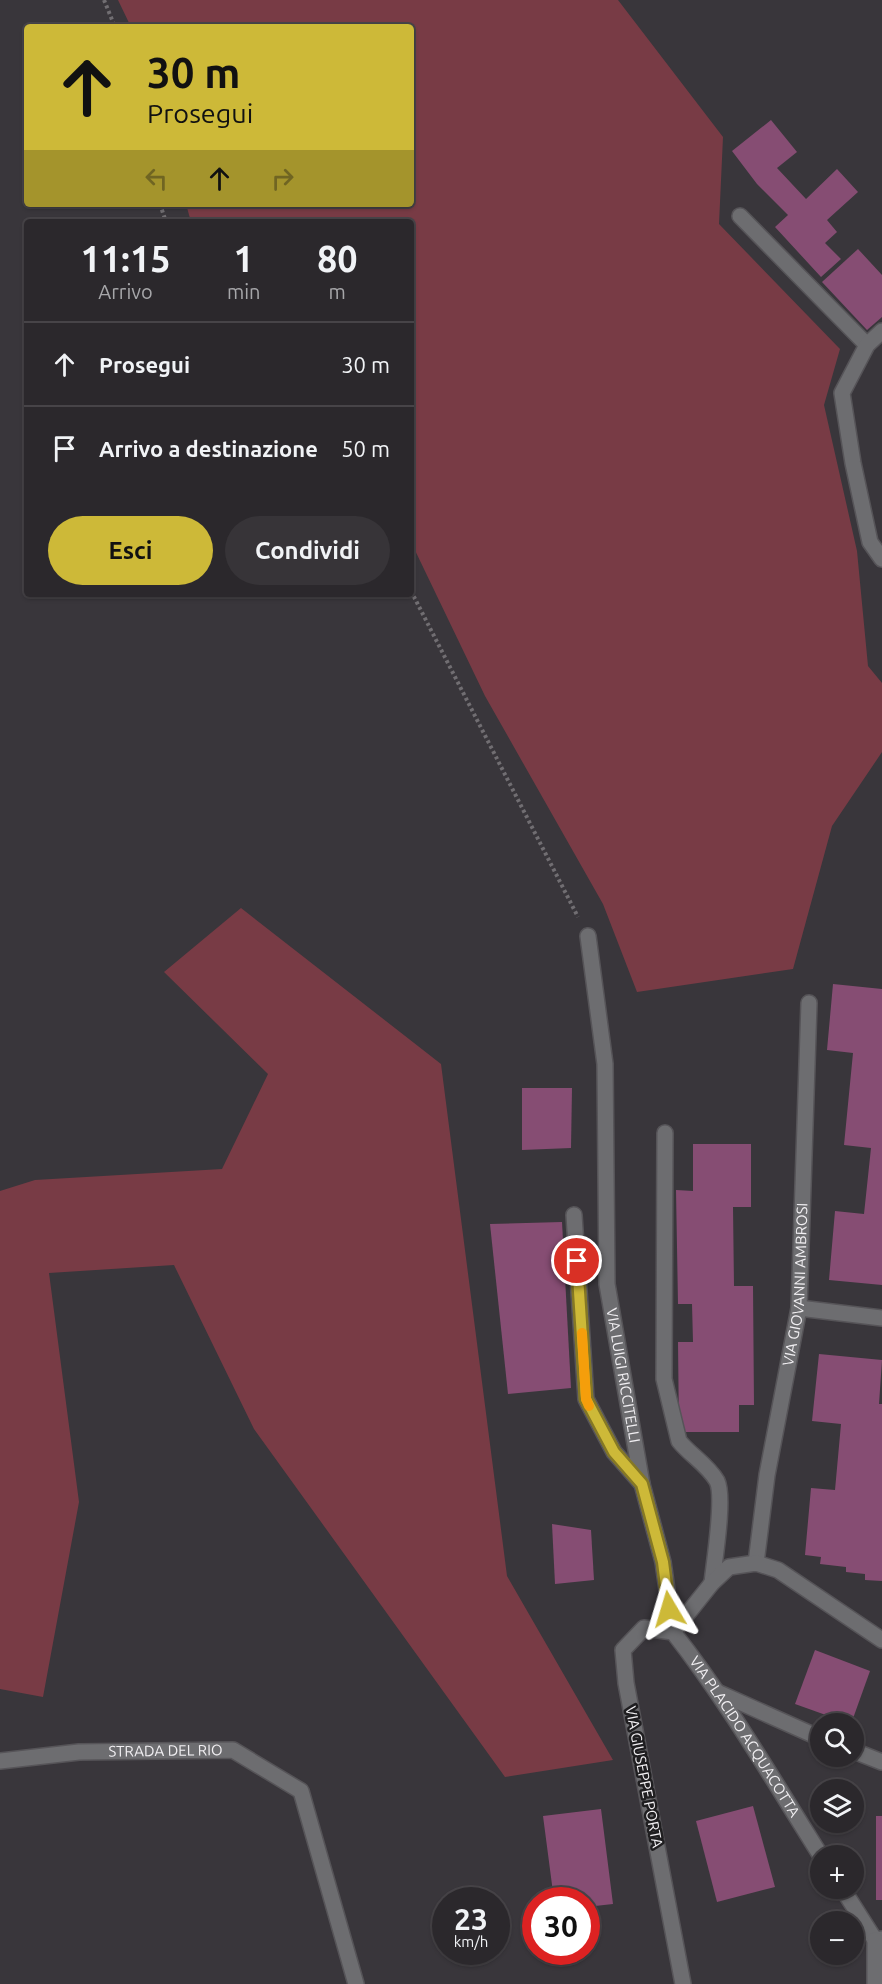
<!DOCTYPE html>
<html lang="it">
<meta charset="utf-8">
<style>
body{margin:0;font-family:Ubuntu,sans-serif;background:#373438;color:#f1f3f6;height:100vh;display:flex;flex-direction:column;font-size:22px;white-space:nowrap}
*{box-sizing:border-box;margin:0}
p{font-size:20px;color:#a6a6a9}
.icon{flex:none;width:33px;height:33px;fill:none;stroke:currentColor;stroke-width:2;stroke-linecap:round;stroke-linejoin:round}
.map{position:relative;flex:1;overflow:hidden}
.side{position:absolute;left:24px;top:219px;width:390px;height:378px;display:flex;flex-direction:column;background:#2b282c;border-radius:6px;box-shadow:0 2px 4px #0004,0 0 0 2px #474448}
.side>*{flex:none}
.banner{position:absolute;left:24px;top:24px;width:390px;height:183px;border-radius:6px;box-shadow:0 2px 4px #0004,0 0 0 2px #474448;background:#cdb938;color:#111;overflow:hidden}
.controls{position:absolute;left:810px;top:1713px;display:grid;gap:12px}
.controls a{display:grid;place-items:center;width:54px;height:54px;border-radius:50%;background:#2b282c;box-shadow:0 2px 4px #0004,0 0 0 2px #474448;font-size:30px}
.speed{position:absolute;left:432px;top:1887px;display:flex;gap:12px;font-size:30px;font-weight:700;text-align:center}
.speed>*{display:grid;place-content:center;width:78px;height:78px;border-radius:50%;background:#2b282c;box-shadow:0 2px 4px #0004,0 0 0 2px #474448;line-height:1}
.speed small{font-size:15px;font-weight:400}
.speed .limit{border:9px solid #d22;background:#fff;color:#111}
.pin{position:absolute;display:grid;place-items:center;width:51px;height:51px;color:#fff;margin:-26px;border:3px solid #fff;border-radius:50%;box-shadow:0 2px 6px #0007}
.me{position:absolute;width:66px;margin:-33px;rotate:353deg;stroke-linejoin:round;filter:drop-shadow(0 0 4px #0008)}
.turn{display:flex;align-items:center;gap:21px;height:126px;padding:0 24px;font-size:27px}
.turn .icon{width:78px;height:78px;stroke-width:2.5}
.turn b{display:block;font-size:42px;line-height:51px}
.lanes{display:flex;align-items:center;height:57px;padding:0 24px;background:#0003;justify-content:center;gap:30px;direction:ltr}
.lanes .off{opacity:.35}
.eta{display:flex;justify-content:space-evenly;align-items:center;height:102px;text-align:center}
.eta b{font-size:36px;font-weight:700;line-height:42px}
.action{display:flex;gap:12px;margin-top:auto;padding:12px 24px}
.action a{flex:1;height:69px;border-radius:36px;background:#cdb938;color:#111;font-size:24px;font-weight:700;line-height:69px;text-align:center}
.action a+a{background:#373438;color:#f1f3f6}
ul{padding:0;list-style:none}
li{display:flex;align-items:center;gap:18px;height:84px;padding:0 24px;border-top:2px solid #474448}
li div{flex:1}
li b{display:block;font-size:22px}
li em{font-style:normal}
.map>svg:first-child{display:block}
.green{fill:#783b45}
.building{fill:#864d73}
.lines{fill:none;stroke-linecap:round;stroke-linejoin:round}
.minor-casing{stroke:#565458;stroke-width:18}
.path{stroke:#716e72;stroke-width:4;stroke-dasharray:3 3;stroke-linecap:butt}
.minor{stroke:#6d6d70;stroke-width:15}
.route-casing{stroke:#857824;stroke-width:15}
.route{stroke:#cdb938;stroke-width:10}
.slow{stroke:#f59e0b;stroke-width:10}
.labels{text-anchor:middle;stroke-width:5;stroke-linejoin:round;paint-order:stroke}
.street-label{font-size:15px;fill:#f1eff2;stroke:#1f1e20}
</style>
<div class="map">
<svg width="882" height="1984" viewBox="0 0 882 1984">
<rect width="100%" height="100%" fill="#39363b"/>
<g class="green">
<polygon points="118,0 618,0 723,137 719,224 840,349 824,405 857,551 868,666 882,683 882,752 832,826 793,969 637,992 603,904 485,696 411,542 411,222 191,222 186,204 411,204 411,27 131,27"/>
<polygon points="241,908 441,1064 507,1576 613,1760 505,1777 254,1429 174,1265 49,1273 79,1502 43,1697 0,1689 0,1191 35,1180 222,1169 268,1074 164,972"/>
</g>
<g class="building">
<polygon points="771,120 797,152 777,168 806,199 837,169 858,192 827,220 837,232 825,243 841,259 821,277 775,227 788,215 757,184 732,151"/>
<polygon points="858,249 882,275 882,317 867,330 822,282"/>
<polygon points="833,984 882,989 882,1285 829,1280 835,1211 864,1214 871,1148 844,1145 853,1053 827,1050"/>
<polygon points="522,1088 572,1088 571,1148 522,1150"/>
<polygon points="693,1144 751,1144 751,1207 733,1207 734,1286 753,1286 754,1405 739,1405 739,1432 679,1432 678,1342 693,1342 692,1304 678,1304 676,1190 693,1191"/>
<polygon points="562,1222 571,1388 508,1394 490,1224"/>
<polygon points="819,1354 882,1360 879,1404 882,1404 882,1581 865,1580 865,1574 846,1572 846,1567 820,1564 821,1557 805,1555 811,1488 835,1490 841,1424 812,1421"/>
<polygon points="552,1524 591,1530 594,1580 555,1584"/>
<polygon points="815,1650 870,1671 851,1724 795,1704"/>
<polygon points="753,1806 775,1887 717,1902 696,1821"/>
<polygon points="601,1809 613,1904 586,1907 586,1900 554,1900 543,1816"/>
<rect x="876" y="1816" width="6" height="84"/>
</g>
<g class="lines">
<defs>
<g id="minor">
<polyline points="740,216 867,345"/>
<polyline points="882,331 867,345 842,393 853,463 870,542 882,559"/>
<path id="s1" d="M 588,936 L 605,1064 L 607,1284 L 642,1484 L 663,1562 L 673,1632"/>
<path d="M 665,1133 L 664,1379 L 679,1441 C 690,1455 707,1464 717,1481 C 725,1497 714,1563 712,1583"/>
<polyline points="574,1215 586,1399 614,1452 642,1484"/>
<polyline points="799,1308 882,1318"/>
<path id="s2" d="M 756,1563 L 767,1475 L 799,1308 L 809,1003"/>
<polyline points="673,1632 712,1583 729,1567 756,1563 778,1570 882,1640"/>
<polyline points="717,1692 820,1738"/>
<polyline points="854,1751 882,1762"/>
<path id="s3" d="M 0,1761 L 79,1752 L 233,1750 L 301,1791 L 356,1984"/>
<polyline points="842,1888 875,1940 882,1939"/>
<polyline points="875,1940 875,1984"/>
<path id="s4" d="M 683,1984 L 626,1683 L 623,1650 L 644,1628 L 673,1632 C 728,1702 773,1780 821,1856"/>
</g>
</defs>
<use href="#minor" class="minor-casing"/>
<g class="path">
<polyline points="104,0 115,27"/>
<polyline points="160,204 166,222"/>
<polyline points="411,591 578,917"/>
</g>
<use href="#minor" class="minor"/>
</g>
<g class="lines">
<defs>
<polyline id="route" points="577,1261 586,1399 614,1452 642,1484 663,1562 669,1609"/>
</defs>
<use href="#route" class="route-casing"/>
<use href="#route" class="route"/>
<polyline class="slow" points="582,1333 586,1399 589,1406"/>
</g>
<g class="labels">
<g class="street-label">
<text dy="5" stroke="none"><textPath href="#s2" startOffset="282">VIA GIOVANNI AMBROSI</textPath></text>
<text dy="5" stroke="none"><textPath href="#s1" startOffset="442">VIA LUIGI RICCITELLI</textPath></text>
<text dy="5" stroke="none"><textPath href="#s4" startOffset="526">VIA PLACIDO ACQUACOTTA</textPath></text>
<text dy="5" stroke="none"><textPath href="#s3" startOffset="166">STRADA DEL RIO</textPath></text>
<text transform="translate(644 1777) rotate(79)" y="5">VIA GIUSEPPE PORTA</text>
</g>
</g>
</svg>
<div class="controls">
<a><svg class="icon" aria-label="search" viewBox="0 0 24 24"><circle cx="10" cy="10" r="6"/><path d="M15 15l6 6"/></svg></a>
<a><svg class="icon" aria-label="layers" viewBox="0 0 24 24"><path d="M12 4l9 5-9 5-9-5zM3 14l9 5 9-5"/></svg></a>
<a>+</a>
<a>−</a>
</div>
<div class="speed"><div>23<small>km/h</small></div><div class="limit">30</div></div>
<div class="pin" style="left:577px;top:1261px;background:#d93025"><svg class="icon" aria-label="arrive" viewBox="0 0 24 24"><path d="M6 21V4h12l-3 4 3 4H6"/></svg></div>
<svg class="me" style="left:669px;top:1609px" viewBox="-20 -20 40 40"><path d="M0-17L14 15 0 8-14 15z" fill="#cdb938" stroke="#fff" stroke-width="4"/></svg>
<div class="banner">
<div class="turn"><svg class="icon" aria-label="ahead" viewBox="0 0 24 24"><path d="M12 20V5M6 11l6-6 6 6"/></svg><div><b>30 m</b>Prosegui</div></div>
<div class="lanes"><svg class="icon off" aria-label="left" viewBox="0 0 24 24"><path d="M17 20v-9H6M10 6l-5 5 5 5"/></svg><svg class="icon" aria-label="ahead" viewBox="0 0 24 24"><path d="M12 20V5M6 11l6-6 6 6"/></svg><svg class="icon off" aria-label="right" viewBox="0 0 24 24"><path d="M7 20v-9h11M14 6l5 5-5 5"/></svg></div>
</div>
<section class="side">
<div class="eta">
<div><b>11:15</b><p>Arrivo</p></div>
<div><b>1</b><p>min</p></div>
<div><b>80</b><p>m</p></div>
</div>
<ul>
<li><svg class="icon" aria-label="ahead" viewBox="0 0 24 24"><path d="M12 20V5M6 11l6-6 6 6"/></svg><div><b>Prosegui</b></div><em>30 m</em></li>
<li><svg class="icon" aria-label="arrive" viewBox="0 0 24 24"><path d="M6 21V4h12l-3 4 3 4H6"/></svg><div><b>Arrivo a destinazione</b></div><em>50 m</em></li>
</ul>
<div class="action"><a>Esci</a><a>Condividi</a></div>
</section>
</div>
